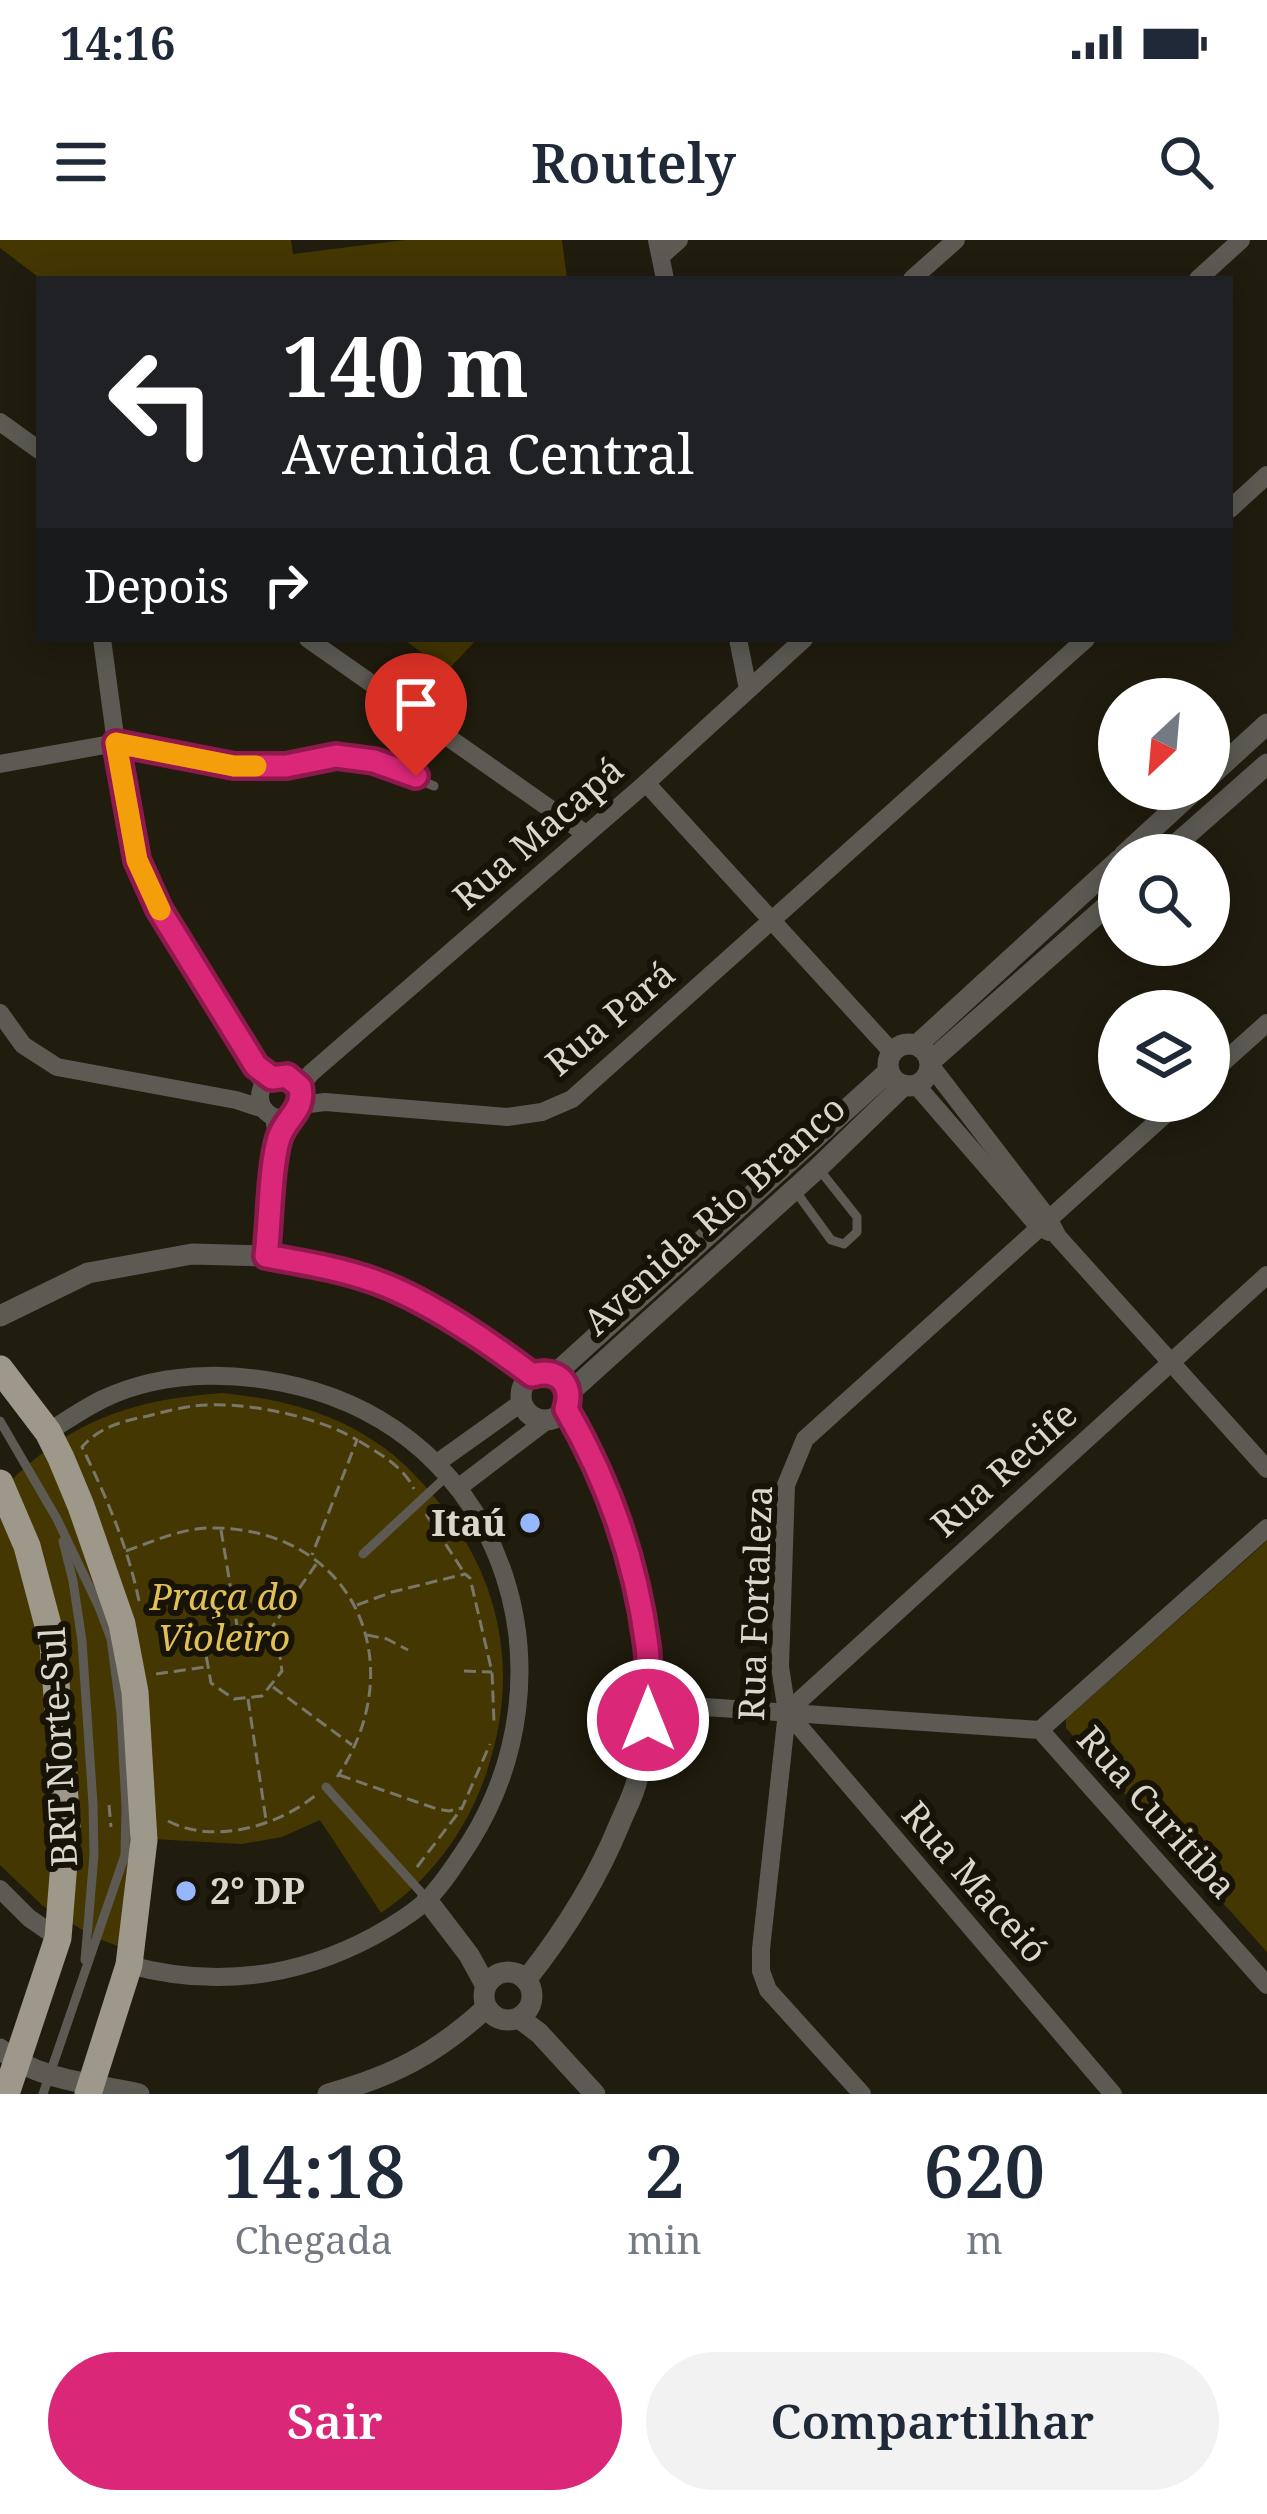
<!DOCTYPE html>
<html lang="pt">
<meta charset="utf-8">
<style>
body{margin:0;font-family:"Noto Serif",serif;background:#f2f2f3;color:#1f2937;height:100vh;display:flex;flex-direction:column;font-size:45px;white-space:nowrap}
*{box-sizing:border-box;margin:0}
p{font-size:39px;color:#747a83}
.icon{flex:none;width:66px;height:66px;fill:none;stroke:currentColor;stroke-width:2;stroke-linecap:round;stroke-linejoin:round}
.map{position:relative;height:1854px;overflow:hidden}
.side{display:flex;flex-direction:column;background:#fff;flex:1}
.side>*{flex:none}
.banner{position:absolute;left:36px;top:36px;width:1197px;height:366px;border-radius:0px;box-shadow:0 6px 30px #0003;background:#202124;color:#fff;overflow:hidden}
.needle{width:78px;rotate:206deg}
.buttons{position:absolute;left:1098px;top:438px;display:grid;gap:24px}
.buttons a{display:grid;place-items:center;width:132px;height:132px;border-radius:50%;background:#fff;box-shadow:0 6px 30px #0003;font-size:60px}
.pin{position:absolute;display:grid;place-items:center;width:102px;height:102px;color:#fff;margin:-123px -51px;border-radius:50% 50% 50% 0;rotate:-45deg;box-shadow:0 0 12px #0007}
.pin .icon{rotate:45deg}
.me{position:absolute;width:132px;margin:-66px;rotate:0deg;stroke-linejoin:round;filter:drop-shadow(0 0 9px #0008)}
.turn{display:flex;align-items:center;gap:42px;height:252px;padding:0 48px;font-size:54px}
.turn .icon{width:156px;height:156px;stroke-width:2.5}
.turn b{display:block;font-size:84px;line-height:102px}
.then{display:flex;align-items:center;height:114px;padding:0 48px;background:#0003;gap:24px;font-size:45px}
.eta{display:flex;justify-content:space-evenly;align-items:center;height:204px;text-align:center}
.eta b{font-size:72px;font-weight:600;line-height:84px}
.action{display:flex;gap:24px;margin-top:auto;padding:24px 48px}
.action a{flex:1;height:138px;border-radius:72px;background:#db2777;color:#fff;font-size:48px;font-weight:600;line-height:138px;text-align:center}
.action a+a{background:#f2f2f3;color:#1f2937}
.status{display:flex;justify-content:space-between;align-items:center;height:84px;padding:0 60px;background:#fff;direction:ltr}
.status svg{height:33px;fill:currentColor}
header{display:flex;justify-content:space-between;align-items:center;height:156px;padding:0 48px;background:#fff;font-size:54px;font-weight:600}
.map>svg:first-child{display:block}
.green{fill:#453702}
.lines{fill:none;stroke-linecap:round;stroke-linejoin:round}
.path{stroke:#79766a;stroke-width:3;stroke-dasharray:12 6;stroke-linecap:butt}
.service{stroke:#5c5a53;stroke-width:9}
.minor{stroke:#5c5a53;stroke-width:18}
.tertiary{stroke:#5c5a53;stroke-width:21}
.primary{stroke:#9d988a;stroke-width:27}
.route-casing{stroke:#8e194d;stroke-width:30}
.route{stroke:#db2777;stroke-width:21}
.slow{stroke:#f59e0b;stroke-width:21}
.poi-dot{fill:#96b6fd;stroke:#171306;stroke-width:4.5}
.labels{text-anchor:middle;stroke-width:12;stroke-linejoin:round;paint-order:stroke}
.street-label{font-size:36px;fill:#dad7ce;stroke:#171306}
.poi-label{font-size:36px;font-weight:bold;fill:#dad7ce;stroke:#171306;text-anchor:end}
.park-label{font-size:36px;font-style:italic;fill:#e1c156;stroke:#171306}
</style>
<div class="status"><b>14:16</b><svg viewBox="0 0 49 12"><path d="M0 12V9h3v3zM5 12V6h3v6zM10 12V3h3v9zM15 12V0h3v12zM26 1h20v11H26zM47 4h2v5h-2z"/></svg></div>
<header><svg class="icon" aria-label="menu" viewBox="0 0 24 24"><path d="M4 6h16M4 12h16M4 18h16"/></svg>Routely<svg class="icon" aria-label="search" viewBox="0 0 24 24"><circle cx="10" cy="10" r="6"/><path d="M15 15l6 6"/></svg></header>
<div class="map">
<svg width="1267" height="1854" viewBox="0 0 1267 1854">
<rect width="100%" height="100%" fill="#201c0e"/>
<g class="green">
<polygon points="0,0 291,0 293,14 405,0 562,0 567,39 41,39 0,8"/>
<polygon points="403,399 477,399 447,431"/>
<path d="M 222,1153 C 274,1158 326,1170 371,1199 C 402,1218 427,1246 449,1276 C 504,1352 517,1439 488,1528 C 470,1586 432,1639 381,1673 L 320,1580 L 282,1597 L 242,1604 L 152,1599 L 136,1713 L 94,1697 L 43,1666 L 0,1625 L 0,1252 C 66,1182 128,1160 222,1153 Z"/>
<polygon points="1267,1301 1267,1712 1066,1488 1066,1479"/>
</g>
<g class="lines">
<g class="path">
<path d="M 359,1201 C 380,1214 403,1226 414,1249"/>
<polyline points="426,1274 465,1334"/>
<polyline points="221,1290 237,1386"/>
<path d="M 126,1311 C 154,1301 184,1287 215,1288 C 355,1290 413,1425 337,1537"/>
<path d="M 139,1361 C 128,1307 106,1256 82,1207 C 99,1187 123,1181 148,1176 C 163,1172 179,1168 194,1166 C 240,1160 318,1176 357,1200 L 312,1315"/>
<polyline points="357,1365 392,1352 465,1334 470,1338 492,1432 494,1483"/>
<polygon points="254,1384 278,1402 282,1431 262,1456 234,1459 211,1443 206,1415 219,1390"/>
<polyline points="268,1393 317,1323"/>
<polyline points="367,1395 387,1399 408,1410"/>
<polyline points="464,1431 492,1432"/>
<polyline points="156,1434 206,1427"/>
<polyline points="273,1447 352,1505"/>
<polyline points="248,1459 266,1580"/>
<polyline points="339,1535 437,1569 449,1571 462,1568 490,1504"/>
<polyline points="109,1565 111,1587"/>
<path d="M 168,1581 C 214,1605 278,1586 316,1555"/>
<polyline points="417,1627 462,1568"/>
</g>
<g class="service">
<polyline points="118,503 234,527 286,525 336,516 374,521 434,546"/>
<polyline points="794,949 831,1000 844,1004 857,992 857,977 818,928"/>
<polyline points="0,1181 57,1279 99,1367 111,1399 121,1474 126,1567 125,1615 43,1854"/>
<polyline points="63,1301 73,1341 82,1401 93,1564 94,1615 85,1720"/>
<polyline points="363,1314 448,1235"/>
<polyline points="326,1547 427,1659"/>
</g>
<g class="minor">
<polyline points="657,0 665,39"/>
<polyline points="661,16 679,0"/>
<polyline points="912,39 956,0"/>
<polyline points="1198,39 1241,0"/>
<polyline points="0,182 39,210"/>
<polyline points="1230,269 1267,235"/>
<polyline points="102,399 116,503 137,620 159,669 264,844"/>
<polyline points="308,399 586,594"/>
<polyline points="738,399 748,449"/>
<polyline points="0,524 116,503"/>
<polyline points="646,543 892,812"/>
<polyline points="0,773 23,805 57,827 236,860 264,869"/>
<polyline points="931,826 1048,978 1058,997 1267,1229"/>
<polyline points="1209,835 1267,783"/>
<circle cx="281" cy="857" r="21"/>
<polyline points="916,845 1039,987 1049,992"/>
<polyline points="300,847 311,833 646,543 804,399"/>
<polyline points="301,865 325,862 507,877 542,872 572,859 1086,399"/>
<polyline points="266,1016 278,901 274,877"/>
<path d="M 48,1192 C 66,1181 84,1168 103,1159 C 168,1128 248,1131 315,1151 C 510,1211 574,1436 470,1602 C 457,1622 443,1644 427,1660 C 411,1675 392,1686 374,1696 C 296,1738 214,1748 129,1725"/>
<polyline points="437,1223 521,1163"/>
<polyline points="458,1248 546,1181"/>
<polyline points="649,1448 690,1466 1040,1490 1267,1745"/>
<polyline points="787,1472 1267,1035"/>
<polyline points="787,1472 1113,1854"/>
<polyline points="1040,1490 1267,1288"/>
<polyline points="0,1649 29,1678 58,1698"/>
<polyline points="862,1854 768,1750 761,1731 761,1709 787,1472 780,1427 786,1245 805,1199 1180,861"/>
</g>
<g class="tertiary">
<polyline points="1209,537 1267,484"/>
<polyline points="1124,615 1196,549"/>
<polyline points="1164,615 1267,524"/>
<circle cx="909" cy="825" r="21"/>
<polyline points="917,805 1119,620"/>
<polyline points="931,821 1119,655"/>
<polyline points="0,1076 88,1033 192,1014 266,1016 336,1030 382,1043 496,1108 532,1135"/>
<circle cx="545" cy="1156" r="24"/>
<polyline points="555,1134 889,831"/>
<polyline points="569,1153 818,928 904,845"/>
<polyline points="427,1660 469,1715 486,1746"/>
<circle cx="508" cy="1756" r="24"/>
<path d="M 526,1740 C 564,1692 597,1640 620,1583 C 626,1569 634,1554 637,1540 C 670,1414 629,1277 566,1169"/>
<polyline points="519,1778 539,1793 595,1854"/>
<path d="M 0,1809 C 39,1841 91,1843 139,1854"/>
<path d="M 328,1854 C 393,1836 436,1814 486,1768"/>
</g>
<g class="primary">
<polyline points="0,1129 48,1192 61,1218 81,1266 122,1384 135,1452 144,1600 129,1725 88,1854"/>
<polyline points="0,1243 27,1306 53,1404 67,1585 58,1698 6,1854"/>
</g>
</g>
<g class="lines">
<defs>
<path id="route" d="M 416,536 L 374,521 L 336,516 L 286,526 L 234,526 L 116,503 L 137,620 L 159,669 L 256,826 L 272,838 L 287,836 L 300,847 C 305,870 286,877 279,898 C 270,927 270,983 266,1016 C 304,1023 342,1029 377,1042 C 427,1060 490,1103 532,1135 C 557,1127 574,1144 566,1169 C 608,1241 636,1322 647,1406 C 650,1430 648,1456 648,1480"/>
</defs>
<use href="#route" class="route-casing"/>
<use href="#route" class="route"/>
<polyline class="slow" points="160,670 137,620 116,503 234,526 256,526"/>
</g>
<g class="poi-dot">
<circle cx="530" cy="1283" r="12"/>
<circle cx="186" cy="1651" r="12"/>
</g>
<g class="labels">
<g class="street-label">
<text transform="translate(538 593) rotate(-41)" y="13">Rua Macapá</text>
<text transform="translate(610 778) rotate(-40)" y="13">Rua Pará</text>
<text transform="translate(714 975) rotate(-42)" y="13">Avenida Rio Branco</text>
<text transform="translate(1004 1229) rotate(-42)" y="13">Rua Recife</text>
<text transform="translate(755 1363) rotate(-88)" y="13">Rua Fortaleza</text>
<text transform="translate(58 1507) rotate(-93)" y="13">BRT Norte-Sul</text>
<text transform="translate(1157 1572) rotate(48)" y="13">Rua Curitiba</text>
<text transform="translate(975 1642) rotate(49)" y="13">Rua Maceió</text>
</g>
<g class="poi-label">
<text x="506" y="1296">Itaú</text>
<text x="210" y="1664" text-anchor="start">2° DP</text>
</g>
<g class="park-label">
<text x="224" y="1370">Praça do<tspan x="224" dy="41">Violeiro</tspan></text>
</g>
</g>
</svg>
<div class="buttons">
<a><svg class="needle" viewBox="-14 -14 28 28"><path d="M0-13l5 13h-10z" fill="#e53935"/><path d="M0 13l5-13h-10z" fill="#747a83"/></svg></a>
<a><svg class="icon" aria-label="search" viewBox="0 0 24 24"><circle cx="10" cy="10" r="6"/><path d="M15 15l6 6"/></svg></a>
<a><svg class="icon" aria-label="layers" viewBox="0 0 24 24"><path d="M12 4l9 5-9 5-9-5zM3 14l9 5 9-5"/></svg></a>
</div>
<div class="pin" style="left:416px;top:536px;background:#d93025"><svg class="icon" aria-label="arrive" viewBox="0 0 24 24"><path d="M6 21V4h12l-3 4 3 4H6"/></svg></div>
<svg class="me" style="left:648px;top:1480px" viewBox="-20 -20 40 40"><circle r="17" fill="#db2777" stroke="#fff" stroke-width="3"/><path d="M0-11L8 9 0 5-8 9z" fill="#fff"/></svg>
<div class="banner">
<div class="turn"><svg class="icon" aria-label="left" viewBox="0 0 24 24"><path d="M17 20v-9H6M10 6l-5 5 5 5"/></svg><div><b>140 m</b>Avenida Central</div></div>
<div class="then">Depois<svg class="icon" aria-label="right" viewBox="0 0 24 24"><path d="M7 20v-9h11M14 6l5 5-5 5"/></svg></div>
</div>
</div>
<section class="side">
<div class="eta">
<div><b>14:18</b><p>Chegada</p></div>
<div><b>2</b><p>min</p></div>
<div><b>620</b><p>m</p></div>
</div>
<div class="action"><a>Sair</a><a>Compartilhar</a></div>
</section>
